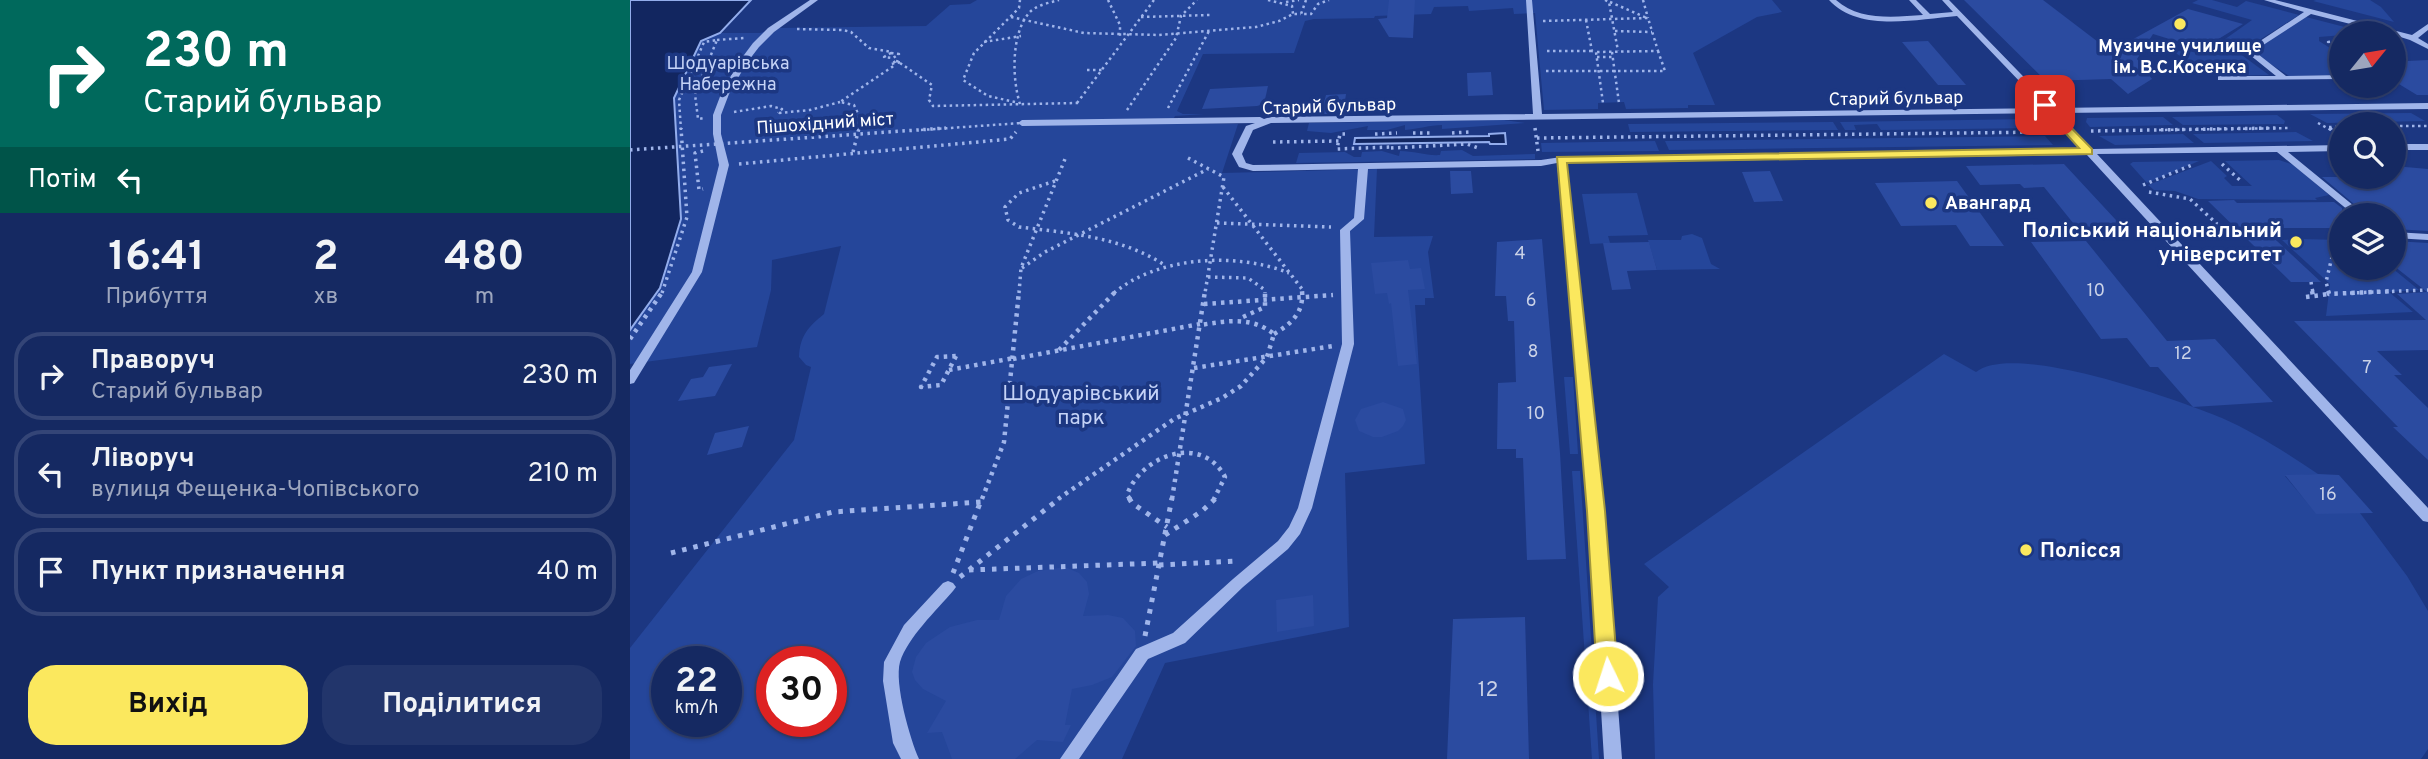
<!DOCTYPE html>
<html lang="uk">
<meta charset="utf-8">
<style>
body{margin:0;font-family:Overpass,sans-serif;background:#22356b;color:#f1f3f6;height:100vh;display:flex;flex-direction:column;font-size:26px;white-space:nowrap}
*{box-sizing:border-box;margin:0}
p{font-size:23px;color:#9da6be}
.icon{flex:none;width:38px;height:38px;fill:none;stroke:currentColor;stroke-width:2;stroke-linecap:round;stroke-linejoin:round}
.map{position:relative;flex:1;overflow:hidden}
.details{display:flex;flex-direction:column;background:#152962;width:630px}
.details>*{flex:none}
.guide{background:#00695c;color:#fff;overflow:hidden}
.needle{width:46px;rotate:60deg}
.fabs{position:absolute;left:1699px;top:21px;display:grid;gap:14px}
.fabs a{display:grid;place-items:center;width:77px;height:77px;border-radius:50%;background:#152962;box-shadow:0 2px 5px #0004,0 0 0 2px #344577;font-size:35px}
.speed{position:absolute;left:21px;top:646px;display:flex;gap:14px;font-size:35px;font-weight:700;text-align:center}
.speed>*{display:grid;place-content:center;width:91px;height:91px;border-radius:50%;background:#152962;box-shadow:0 2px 5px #0004,0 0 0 2px #344577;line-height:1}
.speed small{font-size:18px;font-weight:400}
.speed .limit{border:10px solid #d22;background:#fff;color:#111}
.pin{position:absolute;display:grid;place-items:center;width:60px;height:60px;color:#fff;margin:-30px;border-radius:14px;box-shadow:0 4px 10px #0006}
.me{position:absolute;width:77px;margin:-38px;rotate:356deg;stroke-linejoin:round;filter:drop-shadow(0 0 5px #0008)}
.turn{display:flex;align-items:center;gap:24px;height:147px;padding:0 28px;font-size:32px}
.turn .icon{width:91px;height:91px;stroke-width:2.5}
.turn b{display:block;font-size:49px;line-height:60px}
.then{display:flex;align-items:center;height:66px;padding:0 28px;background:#0003;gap:14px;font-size:26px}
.eta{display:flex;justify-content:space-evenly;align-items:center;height:119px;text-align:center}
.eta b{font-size:42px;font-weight:700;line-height:49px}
.cta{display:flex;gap:14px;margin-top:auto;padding:14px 28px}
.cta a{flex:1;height:80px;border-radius:28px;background:#fbe85e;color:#111;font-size:28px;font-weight:700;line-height:80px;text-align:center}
.cta a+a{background:#22356b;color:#f1f3f6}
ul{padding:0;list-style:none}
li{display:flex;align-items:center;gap:21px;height:88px;margin:0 14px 10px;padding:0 14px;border:4px solid #344577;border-radius:28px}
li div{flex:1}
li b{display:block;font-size:26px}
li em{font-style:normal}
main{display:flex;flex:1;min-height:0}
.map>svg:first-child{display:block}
.green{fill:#25469a;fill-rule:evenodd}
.water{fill:#122660;stroke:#93adec;stroke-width:2}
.building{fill:#2b4ba0}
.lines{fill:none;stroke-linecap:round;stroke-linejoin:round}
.path-far3{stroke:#a0b5ea;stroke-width:2.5;stroke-dasharray:2.5 3.5;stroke-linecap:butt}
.path-far2{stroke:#a0b5ea;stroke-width:3.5;stroke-dasharray:2.5 4.5;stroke-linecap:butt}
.path-far1{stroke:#a0b5ea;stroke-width:4.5;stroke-dasharray:3.5 5;stroke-linecap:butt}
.path{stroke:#a0b5ea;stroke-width:5;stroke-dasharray:4.5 7;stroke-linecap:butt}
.minor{fill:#a0b5ea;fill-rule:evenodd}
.path-bridge-far1{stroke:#a0b5ea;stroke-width:2.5;stroke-dasharray:2.5 3.5;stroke-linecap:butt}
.path-bridge{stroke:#a0b5ea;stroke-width:3.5;stroke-dasharray:2.5 4.5;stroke-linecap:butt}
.route{fill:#fbe85e;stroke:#a3973d;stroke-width:2}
.poi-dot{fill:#fbe85e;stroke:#1c3782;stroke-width:2.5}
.labels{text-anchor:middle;stroke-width:7;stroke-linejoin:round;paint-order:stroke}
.far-poi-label{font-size:18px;font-weight:bold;fill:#fff;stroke:#1c3782}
.far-park-label{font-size:18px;fill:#c5d3f7;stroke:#1c3782}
.far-street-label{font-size:18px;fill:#fff;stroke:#1c3782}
.number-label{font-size:18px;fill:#cad2e7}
.poi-label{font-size:21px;font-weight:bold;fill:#fff;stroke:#1c3782;text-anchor:end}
.park-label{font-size:21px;fill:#c5d3f7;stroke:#1c3782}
.near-number-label{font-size:21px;fill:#cad2e7}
</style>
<main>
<section class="details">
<div class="guide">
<div class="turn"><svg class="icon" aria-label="right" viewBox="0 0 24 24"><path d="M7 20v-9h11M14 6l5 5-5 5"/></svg><div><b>230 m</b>Старий бульвар</div></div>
<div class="then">Потім<svg class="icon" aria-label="left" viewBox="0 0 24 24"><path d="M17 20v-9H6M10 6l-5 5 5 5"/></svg></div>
</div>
<div class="eta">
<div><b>16:41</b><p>Прибуття</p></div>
<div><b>2</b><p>хв</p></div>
<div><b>480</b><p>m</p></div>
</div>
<ul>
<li><svg class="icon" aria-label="right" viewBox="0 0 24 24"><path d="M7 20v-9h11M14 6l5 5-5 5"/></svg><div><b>Праворуч</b><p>Старий бульвар</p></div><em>230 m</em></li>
<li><svg class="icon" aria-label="left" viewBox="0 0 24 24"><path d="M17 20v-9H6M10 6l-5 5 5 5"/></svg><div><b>Ліворуч</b><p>вулиця Фещенка-Чопівського</p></div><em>210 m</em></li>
<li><svg class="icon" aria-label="arrive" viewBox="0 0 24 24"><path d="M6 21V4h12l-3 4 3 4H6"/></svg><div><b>Пункт призначення</b></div><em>40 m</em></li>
</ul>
<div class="cta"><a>Вихід</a><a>Поділитися</a></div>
</section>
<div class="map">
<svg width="1798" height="759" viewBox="0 0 1798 759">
<rect width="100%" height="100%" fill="#1c3782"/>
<g class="green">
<path d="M 347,0 L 1142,0 L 1152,12 L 1127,17 L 1063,53 L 1085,105 L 1058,105 L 1058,108 L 996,109 L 994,102 L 968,103 L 968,109 L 914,110 L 905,13 L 884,14 L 883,8 L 839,11 L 838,6 L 804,7 L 801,14 L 745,16 L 744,18 L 684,19 L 675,21 L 664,53 L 573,54 L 547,111 L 553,114 L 574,114 L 545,116 L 541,123 L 608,124 L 592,173 L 747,169 L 744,237 L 803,236 L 798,252 L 804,298 L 795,298 L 795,305 L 785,305 L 795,464 L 715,473 L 719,627 L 535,663 L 492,759 L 0,759 L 0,648 L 164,440 L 181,367 L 176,365 L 169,357 C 170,336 178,327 194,314 L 211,246 L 142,260 L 141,290 L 127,347 L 0,364 L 0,330 L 30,288 L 51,219 L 44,98 L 71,41 L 90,33 L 130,33 L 149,28 L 296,26 L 320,5 L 340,4 ZM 37,662 L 96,662 L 96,721 L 37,721 ZM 142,662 L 201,662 L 201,721 L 142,721 Z"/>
<polygon points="1568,0 1582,0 1607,7 1616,1 1669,15 1615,49 1591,42 1622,20 1562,3"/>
<polygon points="1686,0 1740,0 1751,7 1764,22 1683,1"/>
<polygon points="1676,17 1738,33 1689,37 1689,41 1711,55 1711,75 1659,76 1622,52"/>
<polygon points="1543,51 1609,53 1639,75 1578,76"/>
<polygon points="1781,113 1795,121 1697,123 1680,114"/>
<polygon points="1647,115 1655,121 1654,124 1553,125 1542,117"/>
<polygon points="1533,117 1543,125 1460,127 1456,122 1457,118"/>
<polygon points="1399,119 1406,128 1251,130 1247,124 1224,125 1226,130 1215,130 1210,122"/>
<path d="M 874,120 L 895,123 L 812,129 L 812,125 C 800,125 788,129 775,130 L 775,125 L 757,130 L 737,130 L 738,126 L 701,133 L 677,131 L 679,123 Z"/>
<polygon points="1203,122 1208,130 1000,132 998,124"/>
<polygon points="1666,132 1683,141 1574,143 1563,134"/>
<polygon points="1553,134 1564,143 1485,145 1469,136"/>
<polygon points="1415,136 1423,145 1039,150 1035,141"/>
<polygon points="1025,141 1029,151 912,152 911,143"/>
<path d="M 832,150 L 843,156 L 905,154 L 905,159 L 666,163 L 669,153 L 715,152 L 724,157 L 731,157 L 732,152 L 752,151 L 769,156 L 770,151 C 784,151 797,156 810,155 L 811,151 Z"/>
<polygon points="1649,160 1664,165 1699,195 1685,198 1687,200 1568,199 1545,191 1524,190 1518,185 1581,161 1597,176 1594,178 1602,186 1622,186 1595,161"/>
<polygon points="1569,161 1517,183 1500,164 1503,162"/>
<polygon points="1007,193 1018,235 978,236 980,243 960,244 952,194"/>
<polygon points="1062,234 1072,238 1081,264 1090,269 1027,270 1018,240 1051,240 1052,236"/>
<polygon points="1670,239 1711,240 1712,268 1762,268 1789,290 1759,292 1783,312 1696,316 1700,284 1652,240"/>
<path d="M 1314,354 L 1346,372 C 1384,341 1548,400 1592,418 C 1626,433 1658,454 1688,474 L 1655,476 L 1686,513 L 1730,513 L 1777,576 L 1798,611 L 1798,749 L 1791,759 L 1025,759 L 1023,684 L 1028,597 L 1039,587 L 1014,564 Z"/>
<polygon points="934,377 943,377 948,454 940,454"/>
<polygon points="942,471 950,471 969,759 962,759"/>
</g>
<g class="water">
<polygon points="0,0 121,0 90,33 71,41 44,98 51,219 30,288 0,330"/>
<polygon points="875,133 876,144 860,144 859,142 724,144 725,138 859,136 859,134"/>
</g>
<g class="building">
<polygon points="759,0 785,0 783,38 759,37 748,19 757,18"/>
<polygon points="1334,0 1413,0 1476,48 1487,48 1558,9 1613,24 1572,49 1523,34 1507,59 1522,79 1498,94 1481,79 1416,81"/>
<polygon points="1298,41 1336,85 1308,85 1272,42"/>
<polygon points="1764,53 1777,61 1798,60 1798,95 1787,95 1764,81"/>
<polygon points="861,72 863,95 838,96 837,73"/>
<polygon points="638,86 634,104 627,106 572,109 580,89"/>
<polygon points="716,94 713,114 691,114 696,95"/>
<polygon points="1434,164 1498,233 1452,234 1414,187 1394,188 1390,184 1350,185 1336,166"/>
<polygon points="1764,166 1798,169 1798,231 1764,229 1764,215 1737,215 1692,177 1764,177"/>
<polygon points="820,171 841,171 843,193 821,194"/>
<polygon points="1140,171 1153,201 1124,202 1112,172"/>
<polygon points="1327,181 1374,246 1340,246 1326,225 1271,226 1245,183"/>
<polygon points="1604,200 1607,203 1704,202 1712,208 1712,228 1633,228 1691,282 1661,282 1578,201"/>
<polygon points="912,239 930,453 936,559 897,560 893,458 886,458 886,449 867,449 868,383 886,382 884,321 878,321 876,296 865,296 867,242"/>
<polygon points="1456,241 1537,341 1585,339 1643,402 1563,407 1528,367 1520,367 1497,338 1471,339 1401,242"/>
<polygon points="1764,241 1798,243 1798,350 1747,351 1772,375 1764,375 1798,408 1798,460 1763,427 1768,427 1664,321 1796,320 1767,294 1797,292 1764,266"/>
<polygon points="1019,242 1027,270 997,271 1001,289 982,290 973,243"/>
<polygon points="778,260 780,269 791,268 795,289 778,290 787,364 768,366 761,303 759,304 757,293 745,294 741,263"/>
<polygon points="102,364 85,396 48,401 61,379 73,377 79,367"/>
<polygon points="753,402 773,409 776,420 773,426 768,431 752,437 743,437 729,431 725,420 731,409"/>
<polygon points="119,426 112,447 77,455 85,433"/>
<polygon points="1688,474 1709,475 1743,513 1686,514 1655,475"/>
<polygon points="435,567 449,573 457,582 459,594 453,616 478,615 493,618 505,631 506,646 482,677 462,685 442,689 435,725 441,725 433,742 407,740 385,759 322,759 312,732 297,733 316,701 293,689 285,680 282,672 286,657 296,643 320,627 347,620 369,620 376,596 391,579 408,571"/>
<polygon points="683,595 684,626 647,632 646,600"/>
<polygon points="895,617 899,759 817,759 823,619"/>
</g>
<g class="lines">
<g class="path-far3">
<polyline points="478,0 490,25 490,37"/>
<polyline points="638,0 662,6 663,14"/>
<polyline points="676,0 671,14 681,14 688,4 699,0"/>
<polyline points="975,0 979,2 988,51"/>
<polyline points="1013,0 1018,18"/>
<polyline points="656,2 669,0"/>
<polyline points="980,2 1017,18"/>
<polyline points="381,17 454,33 529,35 626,27 649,21 663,14 671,14"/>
<polyline points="511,17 580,15"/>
<polyline points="956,20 962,51 966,52 973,103"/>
<polyline points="913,21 1018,18 1028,51 966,52"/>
<polyline points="167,29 213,30 221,32 239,48 262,52"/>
<polyline points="985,31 1022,32"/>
<polyline points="87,40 114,38"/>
<polyline points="1712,41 1698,42 1712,51"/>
<polyline points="354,42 391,36"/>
<polyline points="917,51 962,51"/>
<polyline points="982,52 989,103"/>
<polygon points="261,53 269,54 263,58 254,57"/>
<polyline points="967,57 982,57"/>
<polygon points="266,61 271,62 261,64"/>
<polyline points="270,63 302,85 299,100 303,106 448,103"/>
<polyline points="457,70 472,70"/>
<polyline points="916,71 1035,71 1028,51"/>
<polyline points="385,102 358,96 333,80 344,53 389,8 390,0"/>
<polyline points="447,103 524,0"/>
<path d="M 390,104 C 382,79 381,34 399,13 C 406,5 419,3 429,0"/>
<polyline points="538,108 579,31"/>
<polyline points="497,110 546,38 551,16 567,0"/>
<polyline points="104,112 141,106 152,109 148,113"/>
<polyline points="149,113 180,110 210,102"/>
<polyline points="1688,123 1701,130"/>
<polyline points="1764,126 1798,126"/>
<polyline points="1699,127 1712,127"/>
<polyline points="51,130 49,100 74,42 87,40 65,94 68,119 74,118"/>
<polyline points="229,130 229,116 224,105 210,102 265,65"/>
<polyline points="1529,130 1661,128"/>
</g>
<g class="path-far2">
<polyline points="905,128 908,151"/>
<polyline points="1700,128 1705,135"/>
<polyline points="1461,131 1646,128"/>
<polyline points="783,133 801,133"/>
<polyline points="822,133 839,132"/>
<polyline points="715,134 710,134 707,149 761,147"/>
<polyline points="745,134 767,133"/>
<polyline points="907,138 1417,132"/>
<polyline points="643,142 709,141"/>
<polyline points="761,148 837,144 851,149"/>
<polyline points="73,151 65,153 69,190 73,189"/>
<polyline points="223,152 229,128"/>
<polyline points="558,158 594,177 575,293"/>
<polyline points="109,164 380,139 386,132"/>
<polyline points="1592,164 1612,182"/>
<path d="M 425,181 L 389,193 L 375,207 L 378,220 L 389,227 C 439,233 493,237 536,266"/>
<polyline points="1513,185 1562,165"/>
<polyline points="593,187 672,289 672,293"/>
<polyline points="1519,192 1560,199 1587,224 1562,236"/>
<polyline points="587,223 701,227"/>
<polyline points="392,268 415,252 578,169"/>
<polyline points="578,277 618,278 635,290 635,293"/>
<polyline points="1681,282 1683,293"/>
<polyline points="32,293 57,217 51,128"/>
<polyline points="389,293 391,268 435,159"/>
<path d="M 484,293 C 528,256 607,252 659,273"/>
<polyline points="1699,293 1696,282 1706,240 1712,240"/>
<polyline points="1720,293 1798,290"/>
</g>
<g class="path-far1">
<polyline points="1682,291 1683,296"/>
<polyline points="1698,291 1699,294 1764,291"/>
<polyline points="1676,297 1699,294"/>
<polyline points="574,304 703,295"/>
<polyline points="613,317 635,307 635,291"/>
<path d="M 644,334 C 661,324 674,313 672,291"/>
<polyline points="0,339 33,291"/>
<polyline points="429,350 486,291"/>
<polygon points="326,356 311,385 291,387 307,357"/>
<polyline points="383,359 570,324"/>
<polyline points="564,368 703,346"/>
<polyline points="319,370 384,358"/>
<polyline points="352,499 374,442 389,291"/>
<path d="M 428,499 L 544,419 L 592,398 L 611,386 L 637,357 L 644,334 C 621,316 597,321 570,325"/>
<path d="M 500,499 L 497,495 C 511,455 572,433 595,477 L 584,499"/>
<polyline points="542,499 575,291"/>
</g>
<g class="path">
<polyline points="499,498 502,503 537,527"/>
<polyline points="535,535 572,511 586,498"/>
<polyline points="41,553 203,512 351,502"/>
<polyline points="529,565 607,561"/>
<polyline points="339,570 530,563"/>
<polyline points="323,573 352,498"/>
<polyline points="330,577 430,498"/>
<polyline points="515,636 542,498"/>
</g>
<g class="minor">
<polygon points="180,0 188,0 144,32 129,47 116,64 99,94 91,115 91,134 99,165 72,272 4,383 0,384 0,370 62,272 89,165 83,134 83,115 91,94 108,63 123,43 138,28"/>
<path d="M 896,0 L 902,0 L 912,114 L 1415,108 L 1327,16 C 1287,19 1229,33 1199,0 L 1206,0 C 1229,21 1264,17 1293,15 L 1279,0 L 1286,0 L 1300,14 L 1323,12 L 1312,0 L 1319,0 L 1424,108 L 1798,103 L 1798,109 L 1429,113 L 1462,149 L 1712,145 L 1712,151 L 1658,152 L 1735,215 L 1724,215 L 1647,152 L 1467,154 L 1798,508 L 1798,522 L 1793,521 L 1457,155 L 936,163 L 973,511 L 992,759 L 974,759 L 959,511 L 927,163 L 911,166 L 738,169 L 734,219 L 720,231 L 724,344 L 682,508 L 670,534 L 658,549 L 613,587 L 555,643 L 518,659 L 449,759 L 430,759 L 506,649 L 543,633 L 603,579 L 648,541 L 659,527 L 668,508 L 712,344 L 710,230 L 724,218 L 728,169 L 623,171 L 609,167 L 602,154 L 616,126 L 625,123 L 392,126 L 388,123 L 392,120 L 630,117 L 634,119 L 640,117 L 903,114 ZM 1419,113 L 1452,149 L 931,157 L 911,160 L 623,165 L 616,163 L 612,154 L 623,130 L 641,123 Z"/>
<polygon points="1634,0 1645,0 1782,35 1798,24 1798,30 1788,38 1798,44 1798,49 1780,40 1764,35 1764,33 1756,33 1681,14 1624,51 1656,76 1712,75 1712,79 1588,80 1588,76 1646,76 1615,51 1674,12"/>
<rect x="1764" y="144" width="34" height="6"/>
<polygon points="1764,232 1798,234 1798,240 1764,238"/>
<path d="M 318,581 L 323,583 L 326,587 L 323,591 C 306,611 278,637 270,662 C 264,683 280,739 289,759 L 271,759 L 263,743 L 253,681 L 254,662 L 274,625 L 313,583 Z"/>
</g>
<polyline class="path-bridge-far1" points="291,130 392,123"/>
<polyline class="path-bridge" points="0,150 316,128"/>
</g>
<polygon class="route" points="1415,101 1462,149 1462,154 937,163 975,511 988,676 985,683 978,686 970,683 967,676 957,511 927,157 1449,148 1412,107 1410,105"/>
<g class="poi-dot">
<circle cx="1550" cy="24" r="7"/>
<circle cx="1301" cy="203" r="7"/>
<circle cx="1666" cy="242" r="7"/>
<circle cx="1396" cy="550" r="7"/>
</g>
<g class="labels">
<g class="far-poi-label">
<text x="1550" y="52">Музичне училище<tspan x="1550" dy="21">ім. В.С.Косенка</tspan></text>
<text x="1315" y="209" text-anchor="start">Авангард</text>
</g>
<g class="far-park-label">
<text x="98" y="69">Шодуарівська<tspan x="98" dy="21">Набережна</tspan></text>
</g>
<g class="far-street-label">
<text transform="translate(1266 98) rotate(-1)" y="6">Старий бульвар</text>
<text transform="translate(699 106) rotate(-2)" y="6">Старий бульвар</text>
<text transform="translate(195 123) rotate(-4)" y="6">Пішохідний міст</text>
</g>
<g class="number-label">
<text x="890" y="259">4</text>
<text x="1466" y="296">10</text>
<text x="901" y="306">6</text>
<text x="903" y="357">8</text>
<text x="1553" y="359">12</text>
<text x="1737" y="373">7</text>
<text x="906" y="419">10</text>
<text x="1698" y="500">16</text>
</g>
<g class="poi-label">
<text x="1652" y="237">Поліський національний<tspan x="1652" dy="24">університет</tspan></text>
<text x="1410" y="557" text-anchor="start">Полісся</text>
</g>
<g class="park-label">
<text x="451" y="400">Шодуарівський<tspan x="451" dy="24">парк</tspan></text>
</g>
<g class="near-number-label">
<text x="858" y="696">12</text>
</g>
</g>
</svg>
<div class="fabs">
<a><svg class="needle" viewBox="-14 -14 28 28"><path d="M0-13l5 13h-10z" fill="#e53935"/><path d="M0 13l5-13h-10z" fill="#9da6be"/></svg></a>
<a><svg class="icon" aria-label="search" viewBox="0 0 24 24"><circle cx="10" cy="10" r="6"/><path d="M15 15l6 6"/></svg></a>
<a><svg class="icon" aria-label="layers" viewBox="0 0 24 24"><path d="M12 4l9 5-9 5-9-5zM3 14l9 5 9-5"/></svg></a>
</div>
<div class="speed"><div>22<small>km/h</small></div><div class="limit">30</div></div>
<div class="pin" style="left:1415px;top:105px;background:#d93025"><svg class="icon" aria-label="arrive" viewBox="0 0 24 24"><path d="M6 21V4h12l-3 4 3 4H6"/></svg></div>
<svg class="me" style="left:978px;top:676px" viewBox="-20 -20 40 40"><circle r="17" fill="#fbe85e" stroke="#fff" stroke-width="3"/><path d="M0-11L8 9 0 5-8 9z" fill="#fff"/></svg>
</div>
</main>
